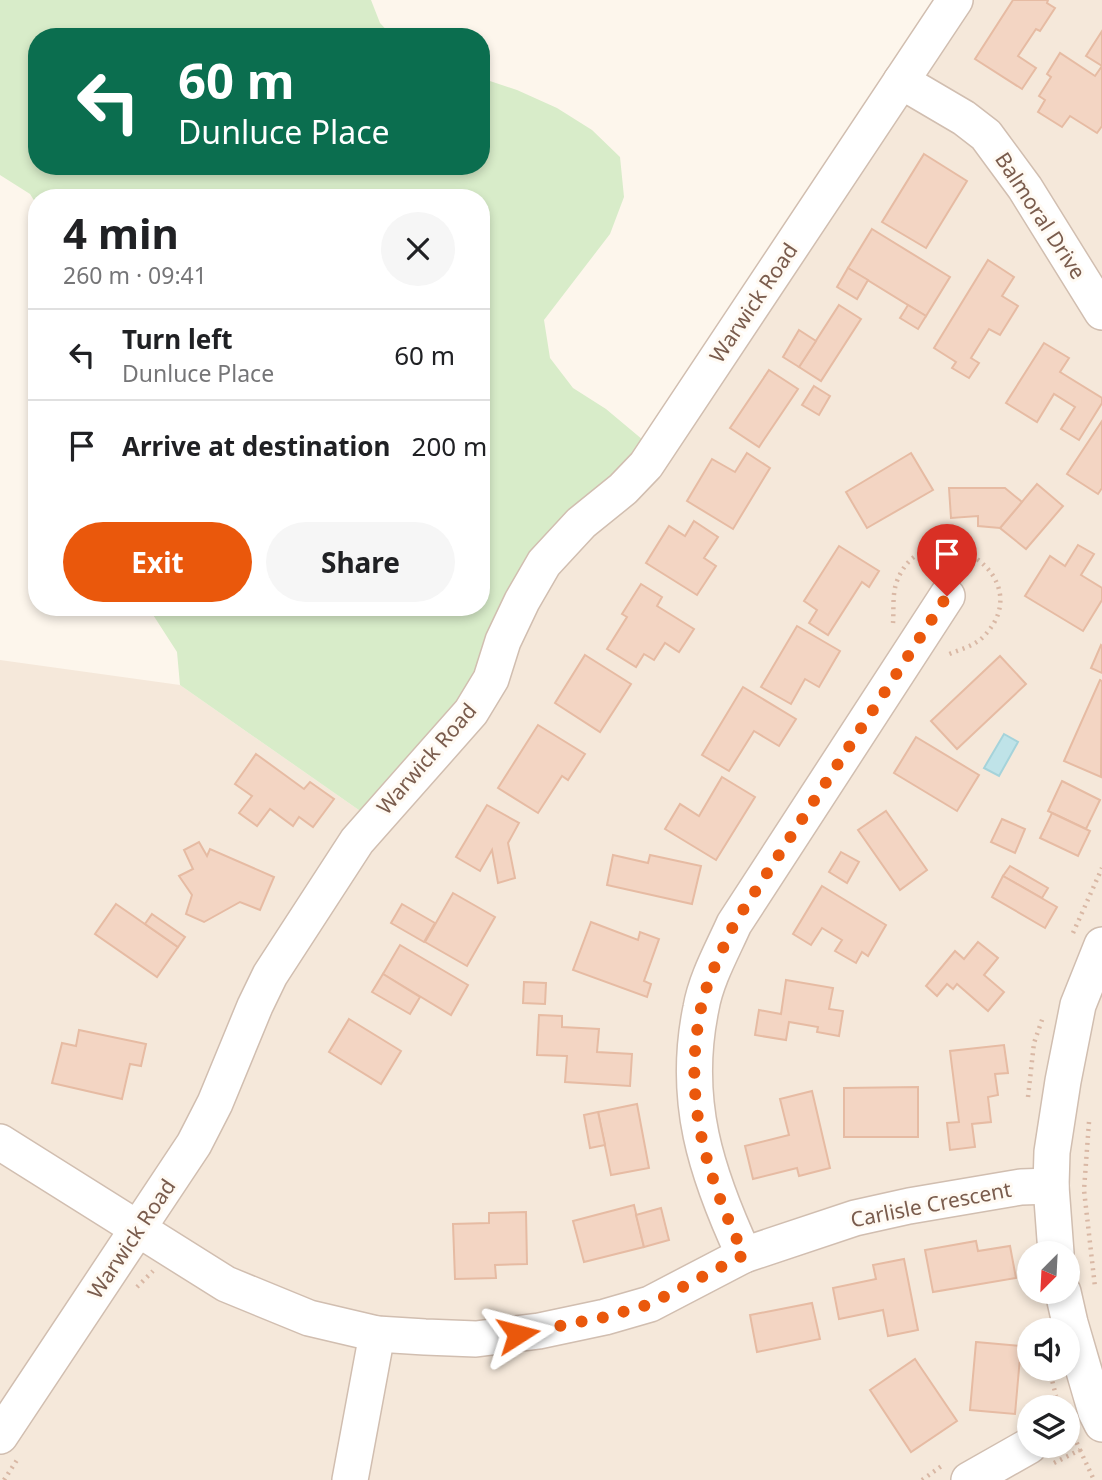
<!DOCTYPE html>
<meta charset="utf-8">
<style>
body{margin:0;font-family:"Noto Sans",sans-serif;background:#f6f6f6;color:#202124;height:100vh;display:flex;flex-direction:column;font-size:26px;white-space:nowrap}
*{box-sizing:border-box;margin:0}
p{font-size:23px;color:#757577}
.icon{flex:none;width:38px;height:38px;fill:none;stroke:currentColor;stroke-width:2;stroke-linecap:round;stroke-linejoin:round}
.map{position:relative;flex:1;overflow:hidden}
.side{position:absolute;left:28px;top:189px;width:462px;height:427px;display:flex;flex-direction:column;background:#fff;border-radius:28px;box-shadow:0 4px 10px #0003}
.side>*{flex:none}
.hud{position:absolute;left:28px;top:28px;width:462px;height:147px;border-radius:28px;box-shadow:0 4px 10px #0003;background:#0b6e4f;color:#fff;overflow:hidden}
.needle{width:46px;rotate:204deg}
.fabs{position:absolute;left:1017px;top:1241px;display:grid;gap:14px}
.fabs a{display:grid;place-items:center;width:63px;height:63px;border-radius:50%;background:#fff;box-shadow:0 4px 10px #0003;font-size:35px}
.pin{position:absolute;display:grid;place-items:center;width:60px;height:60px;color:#fff;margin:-72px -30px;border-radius:50% 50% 50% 0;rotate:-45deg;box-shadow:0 0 7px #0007}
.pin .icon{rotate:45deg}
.me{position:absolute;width:77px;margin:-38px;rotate:81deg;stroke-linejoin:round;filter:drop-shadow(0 0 5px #0008)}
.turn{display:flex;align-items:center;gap:24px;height:147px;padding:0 35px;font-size:32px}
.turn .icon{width:91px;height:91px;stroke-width:2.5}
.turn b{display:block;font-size:49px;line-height:60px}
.round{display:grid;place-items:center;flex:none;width:74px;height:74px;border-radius:37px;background:#f6f6f6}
.headline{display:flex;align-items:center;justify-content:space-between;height:119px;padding:0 35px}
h1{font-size:42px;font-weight:700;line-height:52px}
.action{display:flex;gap:14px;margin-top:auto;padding:14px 35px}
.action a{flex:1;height:80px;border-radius:42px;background:#ea580c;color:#fff;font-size:28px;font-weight:700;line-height:80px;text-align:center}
.action a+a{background:#f6f6f6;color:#202124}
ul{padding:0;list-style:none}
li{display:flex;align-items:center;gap:21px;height:91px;padding:0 35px;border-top:2px solid #e0e0e0}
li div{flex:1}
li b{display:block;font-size:26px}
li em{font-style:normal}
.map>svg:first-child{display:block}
.residential{fill:#f5e8da;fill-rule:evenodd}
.green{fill:#d8ecc9}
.water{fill:#bfe3e8;stroke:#a5d3da;stroke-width:2}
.building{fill:#f3d5c3;stroke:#e6bba3;stroke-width:2}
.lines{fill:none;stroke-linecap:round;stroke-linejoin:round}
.minor-casing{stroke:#d1beb0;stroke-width:38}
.path{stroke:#d9b8a5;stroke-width:4.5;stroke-dasharray:2 5;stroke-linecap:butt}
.minor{stroke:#fff;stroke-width:35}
.route{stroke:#ea580c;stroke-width:12;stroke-dasharray:0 21.6}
.labels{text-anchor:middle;stroke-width:6;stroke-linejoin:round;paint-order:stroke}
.street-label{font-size:21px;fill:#7a5c4d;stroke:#fffaf3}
</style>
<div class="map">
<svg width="1102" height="1480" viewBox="0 0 1102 1480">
<rect width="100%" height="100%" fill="#fdf6ec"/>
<path class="residential" d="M 933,0 L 1102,0 L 1102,1480 L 0,1480 L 0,660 L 180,685 L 386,829 ZM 1029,1253 L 1068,1253 L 1068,1292 L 1029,1292 ZM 1029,1330 L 1068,1330 L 1068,1368 L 1029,1368 ZM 1029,1407 L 1068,1407 L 1068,1446 L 1029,1446 Z"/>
<polygon class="green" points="0,0 371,0 380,23 393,37 37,37 37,166 481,166 481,78 517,90 557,108 592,130 620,157 624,197 610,234 544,320 550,358 573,388 606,409 643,440 386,829 180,685 177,652 148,607 481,607 481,198 37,198 37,205 30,194 0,175"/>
<polygon class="water" points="1004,734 1018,742 999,776 984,768"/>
<g class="building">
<polygon points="1013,0 1048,0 1047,3 1055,8 1040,31 1036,29 1018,56 1036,68 1022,89 975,59"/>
<polygon points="1102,31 1102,126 1097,133 1070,116 1062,127 1038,112 1045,100 1039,96 1051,77 1047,74 1060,53 1095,76 1102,66 1086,56"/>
<polygon points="924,154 967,181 926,248 882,222"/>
<polygon points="872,229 950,277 926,316 848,268"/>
<polygon points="988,260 1014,277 1002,296 1018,306 1000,335 989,329 971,358 979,363 969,378 952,368 956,362 934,348"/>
<polygon points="848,268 868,280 857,299 837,287"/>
<polygon points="839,305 861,319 821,381 799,367"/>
<polygon points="908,305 926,316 918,329 900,318"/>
<polygon points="799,330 816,341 799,367 783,357"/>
<polygon points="1044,343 1069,358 1060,372 1102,398 1102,403 1079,440 1061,429 1075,407 1054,394 1037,422 1006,403"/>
<polygon points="769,370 798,389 759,447 730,428"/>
<polygon points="814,386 830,396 819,415 802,405"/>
<polygon points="1102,421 1102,488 1098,494 1067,474"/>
<polygon points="747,453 770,468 733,529 687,501 712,459 735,472"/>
<polygon points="911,453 933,490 867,528 846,492"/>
<polygon points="1037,484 1063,506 1026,549 1000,528"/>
<polygon points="949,488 1005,488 1022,502 1000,528 978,526 978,516 951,518"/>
<polygon points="694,521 718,537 704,558 716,566 697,595 646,563 669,526 685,536"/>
<polygon points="1078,545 1094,554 1081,575 1102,588 1102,600 1083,631 1025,596 1050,556 1065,566"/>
<polygon points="839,546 879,571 869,587 862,582 828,635 809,623 817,610 804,601"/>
<polygon points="641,584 662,597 657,606 694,629 679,652 665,643 654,660 644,654 636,667 607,649 627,617 622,614"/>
<polygon points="797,626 840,651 819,687 805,679 791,704 761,687"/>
<polygon points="1101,645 1102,646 1102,673 1091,668"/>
<polygon points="585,655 631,684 600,732 555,703"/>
<polygon points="1000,656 1026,684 957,749 931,721"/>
<polygon points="1100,680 1102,681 1101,777 1064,761"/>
<polygon points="743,687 796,719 779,746 754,731 729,771 702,755"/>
<polygon points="538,725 585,754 568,780 562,776 538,813 498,788"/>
<polygon points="916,737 979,775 957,811 894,773"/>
<polygon points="256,754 304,789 310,782 334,799 313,827 299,817 293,826 270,809 257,826 239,813 252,796 235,784"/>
<polygon points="722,777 755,797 716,860 665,829 680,804 699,816"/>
<polygon points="1062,781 1100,800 1086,829 1048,811"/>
<polygon points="487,805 519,823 508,843 515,878 498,883 492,850 480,871 456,857"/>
<polygon points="886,811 927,870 900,890 858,830"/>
<polygon points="1052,813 1090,831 1078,856 1040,838"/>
<polygon points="1002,819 1025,829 1015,853 991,842"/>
<polygon points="199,842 207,856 210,849 274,877 260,910 240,902 204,922 186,914 192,895 179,876 193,869 184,850"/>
<polygon points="841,852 859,862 847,883 829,872"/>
<polygon points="613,855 648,863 650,855 701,866 692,904 607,885"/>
<polygon points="1010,866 1048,888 1042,898 1003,876"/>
<polygon points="1003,876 1057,907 1045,928 992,897"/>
<polygon points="822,886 886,925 868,956 862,952 856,963 835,951 842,940 822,928 811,945 793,934"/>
<polygon points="453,893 495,917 467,966 425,942"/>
<polygon points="116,904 178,947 157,977 95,934"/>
<polygon points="402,904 435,923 424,942 391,923"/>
<polygon points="152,914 185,937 178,947 145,924"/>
<polygon points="591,922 638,940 640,932 659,939 644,981 651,984 647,997 573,970"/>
<polygon points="978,942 998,958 984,975 1004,992 988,1011 957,984 953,989 947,984 937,996 926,986 955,951 964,959"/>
<polygon points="400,945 468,985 451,1015 383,974"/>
<polygon points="383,974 420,997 410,1014 372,992"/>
<polygon points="786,980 833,988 829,1009 843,1011 839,1036 817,1032 818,1027 789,1022 786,1040 755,1035 759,1010 781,1014"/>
<polygon points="524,982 546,983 545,1004 523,1003"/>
<polygon points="539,1015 562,1016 562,1027 599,1029 597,1052 632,1054 630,1086 565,1082 567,1056 537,1055"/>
<polygon points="349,1019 401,1051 381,1084 329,1052"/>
<polygon points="79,1030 146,1044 141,1066 130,1064 122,1099 52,1083 62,1043 76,1046"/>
<polygon points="1004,1045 1008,1073 995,1074 998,1095 988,1097 991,1122 972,1124 975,1147 950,1150 947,1123 959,1122 950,1051"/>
<polygon points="918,1087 918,1137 844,1137 844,1088"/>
<polygon points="812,1091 830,1168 799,1176 797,1168 753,1179 745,1146 789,1135 780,1099"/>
<polygon points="637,1104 649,1168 611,1175 598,1112"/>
<polygon points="598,1112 605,1145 590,1148 584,1115"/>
<polygon points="634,1205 644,1247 584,1262 573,1221"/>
<polygon points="661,1208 669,1240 644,1247 636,1215"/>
<polygon points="526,1212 527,1264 495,1265 496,1278 455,1279 453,1224 489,1223 489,1213"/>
<polygon points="976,1241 978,1251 1010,1246 1016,1278 933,1292 925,1250"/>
<polygon points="904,1259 918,1330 888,1336 883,1310 839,1319 833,1288 876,1279 873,1265"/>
<polygon points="812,1303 820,1339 757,1352 750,1315"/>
<polygon points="976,1342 1021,1346 1015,1414 970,1410"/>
<polygon points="915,1359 957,1421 911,1452 870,1390"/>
</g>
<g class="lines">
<defs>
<g id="minor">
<polyline points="901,81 964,118 986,135 1025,188 1102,312"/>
<polyline points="0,1142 226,1284 309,1318 377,1334 425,1337 476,1339 539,1331 605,1317 650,1304 744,1255 855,1218 909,1206 1021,1187 1051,1186"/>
<polyline points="1056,1253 1051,1186 1052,1152 1063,1081 1078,1005 1102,945"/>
<path d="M 744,1255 C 706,1173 682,1100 701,1008 C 706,979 722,951 734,924 L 947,596"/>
<polyline points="1063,1292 1070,1323 1096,1412 1102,1424"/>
<polyline points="0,1436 194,1144 215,1103 255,1006 270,975 357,841 471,712 491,679 503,641 522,601 544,563 581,523 623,489 646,465 955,0"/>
<polyline points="350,1480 377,1334"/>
<polyline points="969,1480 1029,1446"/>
</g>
</defs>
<use href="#minor" class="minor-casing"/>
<g class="path">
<path d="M 893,623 C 894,610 892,594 897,581 C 927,504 1044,576 983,637 C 973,647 957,650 945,656"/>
<polyline points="1073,933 1102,868"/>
<polyline points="1028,1097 1034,1043 1043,1017"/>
<polyline points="1089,1122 1084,1190 1095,1287"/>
<polyline points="1027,1263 1029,1279"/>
<polyline points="137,1287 153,1271"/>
<polyline points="1049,1368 1056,1396"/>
<polyline points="1043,1407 1056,1396 1061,1406"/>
<polyline points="1080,1450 1094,1480"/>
<polyline points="1054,1463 1080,1450 1075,1439"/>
<polyline points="4,1480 17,1460"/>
<polyline points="922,1480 943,1465"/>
</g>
<use href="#minor" class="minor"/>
</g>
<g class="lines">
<path class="route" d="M 518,1334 L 605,1317 L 650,1304 L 744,1255 C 706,1173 682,1100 701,1008 C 707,979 722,951 734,924 L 947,596"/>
</g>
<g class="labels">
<g class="street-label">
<text transform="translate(1040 216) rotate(57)" y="7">Balmoral Drive</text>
<text transform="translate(754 303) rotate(-56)" y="7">Warwick Road</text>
<text transform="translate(427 759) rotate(-49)" y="7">Warwick Road</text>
<text transform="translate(931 1205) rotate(-11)" y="7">Carlisle Crescent</text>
<text transform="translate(132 1239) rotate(-56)" y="7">Warwick Road</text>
</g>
</g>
</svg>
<div class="fabs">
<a><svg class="needle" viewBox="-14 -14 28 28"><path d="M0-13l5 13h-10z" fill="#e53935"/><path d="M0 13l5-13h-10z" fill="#757577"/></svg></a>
<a><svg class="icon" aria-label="sound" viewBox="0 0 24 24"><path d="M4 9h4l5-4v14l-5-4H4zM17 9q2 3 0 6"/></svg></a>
<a><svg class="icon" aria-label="layers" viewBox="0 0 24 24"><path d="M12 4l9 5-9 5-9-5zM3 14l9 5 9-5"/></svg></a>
</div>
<div class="pin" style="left:947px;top:596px;background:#d93025"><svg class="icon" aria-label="arrive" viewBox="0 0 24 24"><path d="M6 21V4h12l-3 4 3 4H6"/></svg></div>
<svg class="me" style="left:518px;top:1334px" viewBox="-20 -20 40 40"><path d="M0-17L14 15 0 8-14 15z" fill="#ea580c" stroke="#fff" stroke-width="4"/></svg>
<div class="hud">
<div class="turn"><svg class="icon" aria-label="left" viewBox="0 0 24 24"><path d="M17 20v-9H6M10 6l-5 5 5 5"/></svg><div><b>60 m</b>Dunluce Place</div></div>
</div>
<section class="side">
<div class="headline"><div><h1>4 min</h1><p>260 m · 09:41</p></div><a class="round"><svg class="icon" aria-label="close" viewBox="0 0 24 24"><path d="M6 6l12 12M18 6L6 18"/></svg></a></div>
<ul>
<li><svg class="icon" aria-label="left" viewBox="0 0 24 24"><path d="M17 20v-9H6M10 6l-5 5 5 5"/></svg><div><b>Turn left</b><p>Dunluce Place</p></div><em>60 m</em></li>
<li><svg class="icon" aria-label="arrive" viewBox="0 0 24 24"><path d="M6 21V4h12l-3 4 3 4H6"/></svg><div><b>Arrive at destination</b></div><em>200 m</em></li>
</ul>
<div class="action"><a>Exit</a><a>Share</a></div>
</section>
</div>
